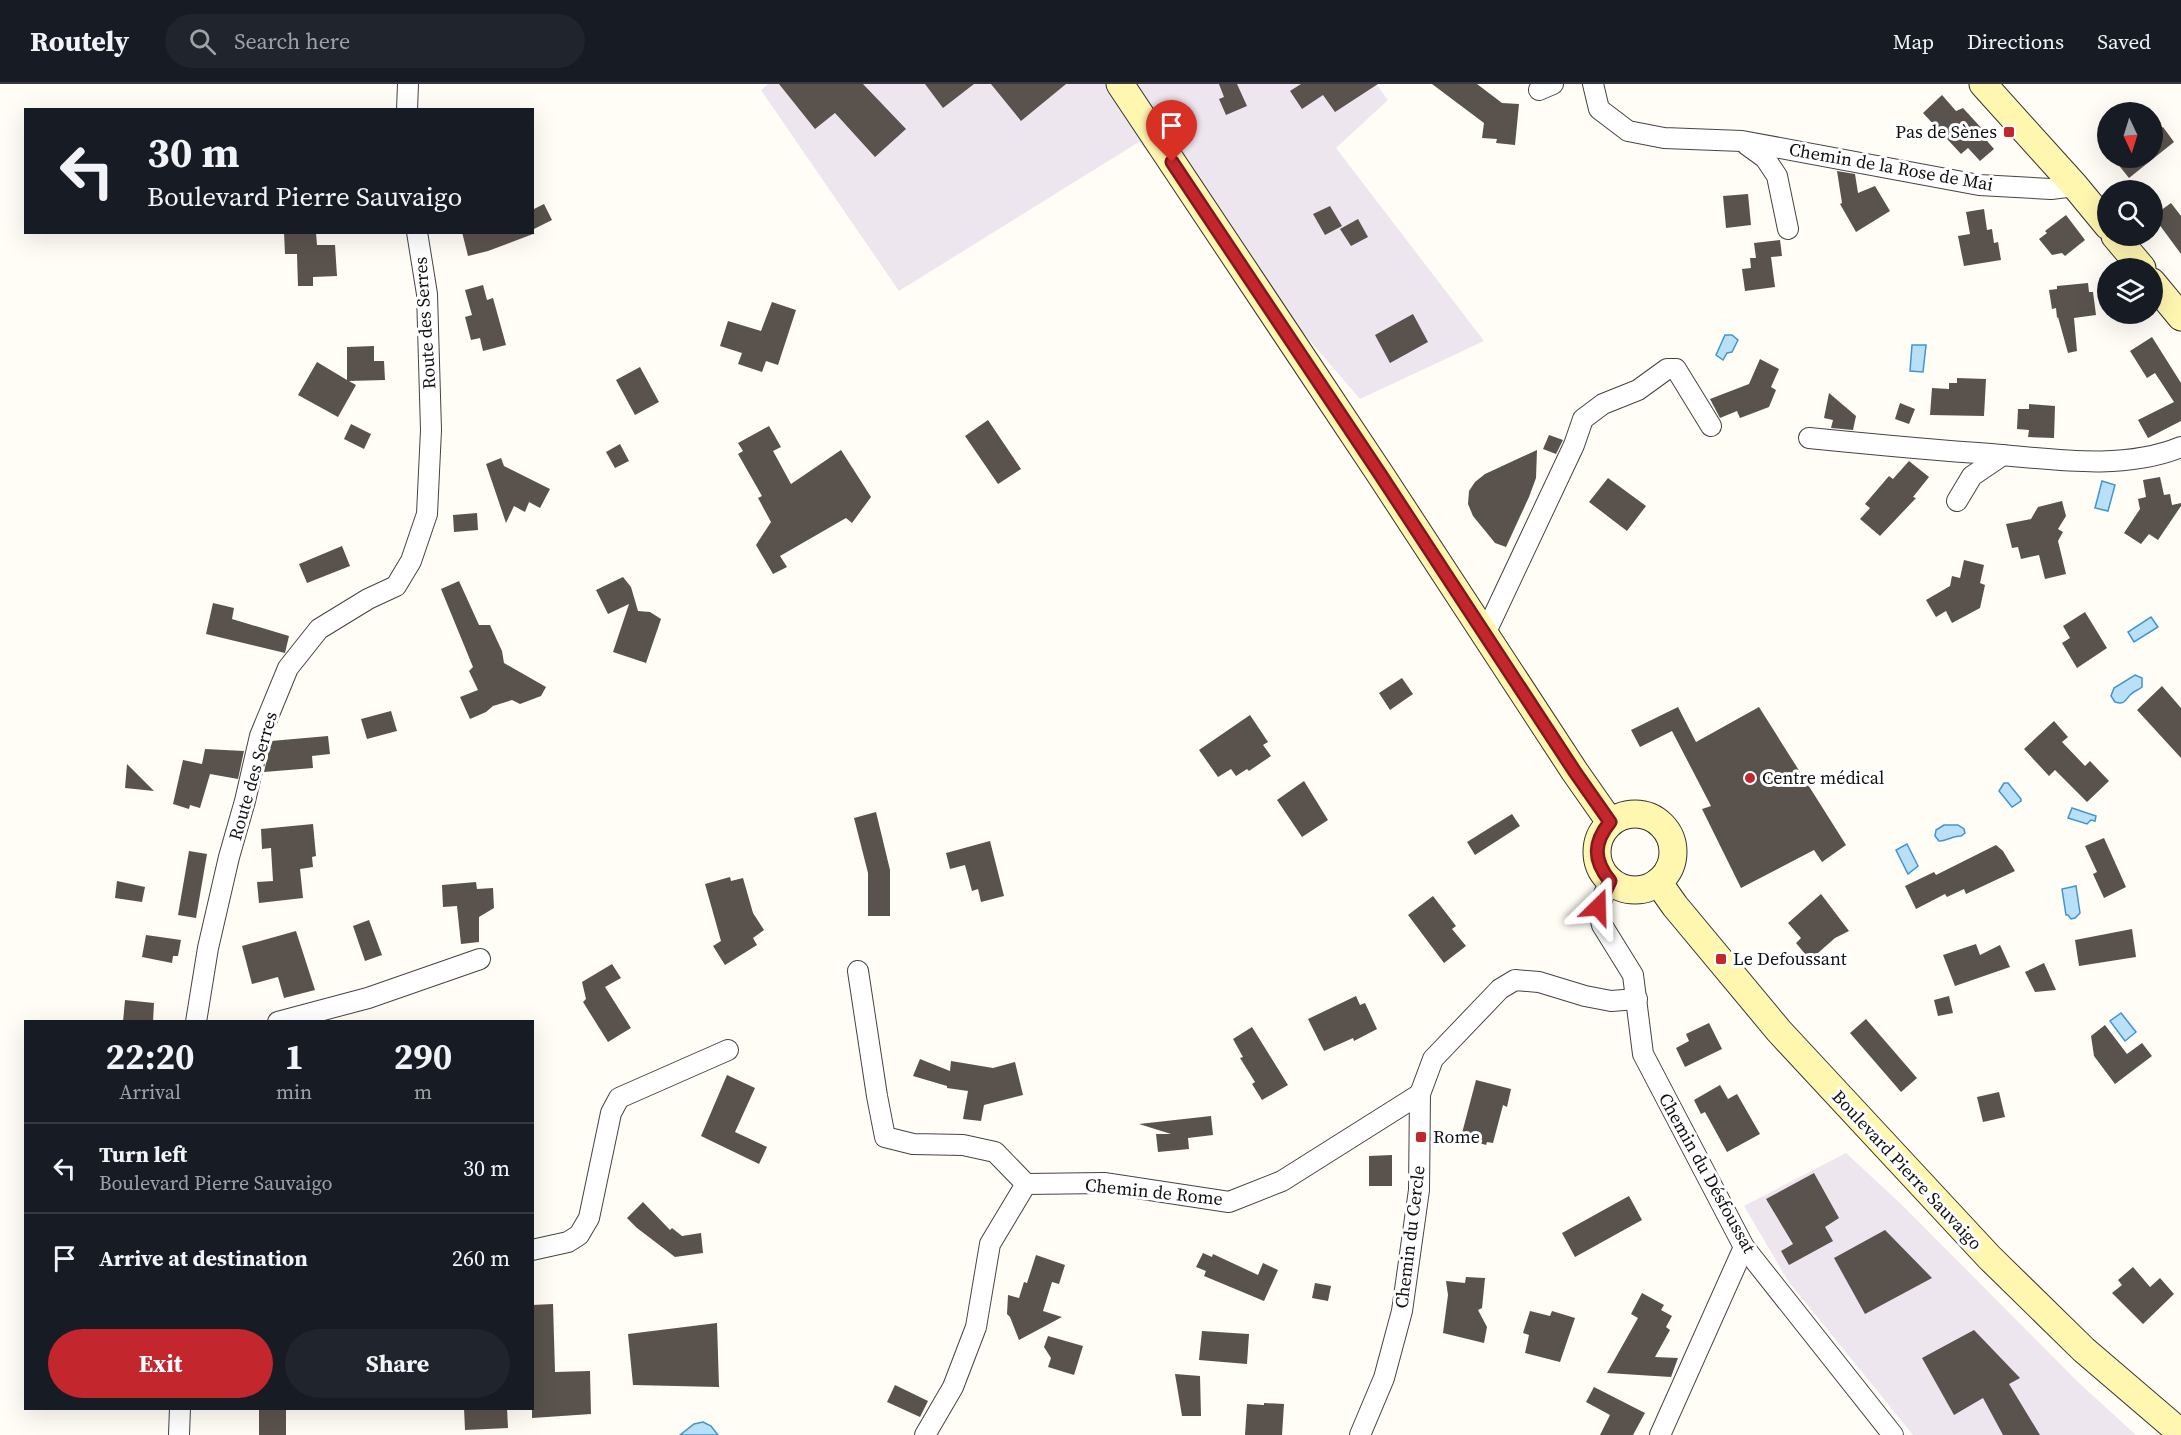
<!DOCTYPE html>
<meta charset="utf-8">
<style>
body{margin:0;font-family:"Source Serif 4",serif;background:#20242c;color:#f1f3f6;height:100vh;display:flex;flex-direction:column;font-size:22px;white-space:nowrap}
*{box-sizing:border-box;margin:0}
p{font-size:20px;color:#9ea1a6}
.icon{flex:none;width:33px;height:33px;fill:none;stroke:currentColor;stroke-width:2;stroke-linecap:round;stroke-linejoin:round}
.map{position:relative;flex:1;overflow:hidden}
.side{position:absolute;left:24px;top:936px;width:510px;height:390px;display:flex;flex-direction:column;background:#171b24;border-radius:0px;box-shadow:0 6px 24px #0002}
.side>*{flex:none}
.top-card{position:absolute;left:24px;top:24px;width:510px;height:126px;border-radius:0px;box-shadow:0 6px 24px #0002;background:#171b24;color:#f1f3f6;overflow:hidden}
.needle{width:39px;rotate:176deg}
.fabs{position:absolute;left:2097px;top:18px;display:grid;gap:12px}
.fabs a{display:grid;place-items:center;width:66px;height:66px;border-radius:50%;background:#171b24;box-shadow:0 6px 24px #0002;font-size:30px}
.pin{position:absolute;display:grid;place-items:center;width:51px;height:51px;color:#fff;margin:-62px -26px;border-radius:50% 50% 50% 0;rotate:-45deg;box-shadow:0 0 6px #0007}
.pin .icon{rotate:45deg}
.me{position:absolute;width:66px;margin:-33px;rotate:22deg;stroke-linejoin:round;filter:drop-shadow(0 0 4px #0008)}
.turn{display:flex;align-items:center;gap:21px;height:126px;padding:0 24px;font-size:27px}
.turn .icon{width:78px;height:78px;stroke-width:2.5}
.turn b{display:block;font-size:42px;line-height:51px}
.eta{display:flex;justify-content:space-evenly;align-items:center;height:102px;text-align:center}
.eta b{font-size:36px;font-weight:700;line-height:42px}
.button{display:flex;gap:12px;margin-top:auto;padding:12px 24px}
.button a{flex:1;height:69px;border-radius:36px;background:#c4262e;color:#fff;font-size:24px;font-weight:700;line-height:69px;text-align:center}
.button a+a{background:#20242c;color:#f1f3f6}
ul{padding:0;list-style:none}
li{display:flex;align-items:center;gap:18px;height:90px;padding:0 24px;border-top:2px solid #363941}
li div{flex:1}
li b{display:block;font-size:22px}
li em{font-style:normal}
header{display:flex;align-items:center;gap:36px;box-sizing:border-box;height:84px;padding:0 30px;background:#171b24;border-bottom:2px solid #363941}
header strong{font-size:28px}
nav{display:flex;gap:33px;margin-inline-start:auto;font-size:21px}
.search{width:420px;height:54px;background:#20242c;display:flex;align-items:center;gap:15px;box-sizing:border-box;padding:0 21px;border-radius:33px;color:#9ea1a6;font-size:22px}
.map>svg:first-child{display:block}
.industrial{fill:#eee6ef}
.water{fill:#b9e0f7;stroke:#3f96cf;stroke-width:1.5}
.building{fill:#5a524d}
.lines{fill:none;stroke-linecap:round;stroke-linejoin:round}
.street-casing{stroke:#444;stroke-width:22}
.secondary-casing{stroke:#333;stroke-width:29}
.street{stroke:#fff;stroke-width:20}
.secondary{stroke:#fff6b0;stroke-width:27}
.route-casing{stroke:#7f191e;stroke-width:15}
.route{stroke:#c4262e;stroke-width:10}
.poi-dot{fill:#c4262e;stroke:#fff;stroke-width:2}
.labels{text-anchor:middle;stroke-width:6;stroke-linejoin:round;paint-order:stroke}
.poi-label{font-size:18px;fill:#111;stroke:#fff;text-anchor:start}
.street-label{font-size:18px;fill:#111;stroke:#fff}
</style>
<header>
<strong>Routely</strong>
<div class="search"><svg class="icon" aria-label="search" viewBox="0 0 24 24"><circle cx="10" cy="10" r="6"/><path d="M15 15l6 6"/></svg>Search here</div>
<nav><a>Map</a><a>Directions</a><a>Saved</a></nav>
</header>
<div class="map">
<svg width="2181" height="1351" viewBox="0 0 2181 1351">
<rect width="100%" height="100%" fill="#fffdf5"/>
<g class="industrial">
<polygon points="768,0 1376,0 1388,16 1336,64 1484,257 1360,315 1139,58 899,207 761,6"/>
<polygon points="1846,1069 1902,1121 2078,1298 2136,1351 1913,1351 1788,1197 1744,1122"/>
</g>
<g class="water">
<polygon points="1725,251 1732,251 1738,256 1732,268 1727,269 1723,276 1716,271"/>
<polygon points="1912,261 1926,261 1923,288 1910,287"/>
<polygon points="2102,397 2115,401 2108,427 2095,424"/>
<polygon points="2151,533 2158,543 2134,558 2128,548"/>
<path d="M 2135,591 L 2142,594 L 2142,603 C 2139,606 2133,607 2130,611 C 2125,617 2124,621 2115,618 L 2111,612 L 2114,604 Z"/>
<polygon points="2004,699 2008,699 2021,715 2021,717 2012,723 1999,707"/>
<polygon points="2072,724 2096,732 2095,737 2091,736 2087,740 2068,734"/>
<path d="M 1944,741 L 1958,741 L 1964,745 L 1965,749 L 1961,752 C 1951,752 1945,758 1939,757 L 1935,752 L 1936,746 Z"/>
<polygon points="1907,760 1918,782 1908,790 1896,766"/>
<polygon points="2076,802 2080,829 2075,834 2071,835 2068,831 2066,831 2062,805"/>
<polygon points="2121,929 2136,948 2125,957 2110,937"/>
<polygon points="703,1338 711,1342 718,1351 680,1351 694,1340"/>
</g>
<g class="building">
<polygon points="779,0 863,0 906,45 875,73 835,29 815,45"/>
<polygon points="925,0 974,0 943,24"/>
<polygon points="991,0 1066,0 1021,37"/>
<polygon points="1219,0 1237,0 1247,22 1226,31 1219,15 1224,13"/>
<polygon points="1301,0 1378,0 1335,28 1323,11 1302,25 1290,7"/>
<polygon points="1432,0 1477,0 1502,19 1519,20 1515,61 1496,59 1497,55 1482,54 1484,39"/>
<polygon points="1942,11 1956,27 1963,24 1985,48 1982,51 1994,65 1980,77 1968,64 1961,70 1923,29"/>
<polygon points="2163,43 2174,58 2129,94 2113,74 2152,74 2152,51"/>
<polygon points="1837,87 1855,90 1858,109 1875,102 1890,127 1856,148 1840,120 1842,119"/>
<polygon points="1748,110 1751,141 1726,144 1723,112"/>
<polygon points="2171,119 2181,132 2181,170 2153,132"/>
<polygon points="544,120 552,136 532,146 532,126"/>
<polygon points="1330,122 1342,142 1325,151 1313,130"/>
<polygon points="1984,125 1987,146 1992,145 1994,159 1998,158 2001,176 1964,182 1958,152 1970,150 1966,128"/>
<polygon points="2066,131 2085,156 2065,172 2062,169 2052,171 2039,155 2047,149 2045,147"/>
<polygon points="1358,135 1368,153 1351,162 1340,145"/>
<polygon points="284,148 316,149 317,161 335,161 337,192 313,193 313,202 298,202 297,170 285,170"/>
<polygon points="462,148 533,148 533,150 488,167 468,172"/>
<polygon points="1780,156 1782,172 1771,173 1775,203 1745,207 1742,185 1751,184 1750,174 1756,174 1754,159"/>
<polygon points="2088,199 2089,208 2093,208 2096,231 2074,234 2077,267 2068,269 2058,233 2057,234 2056,224 2052,225 2049,206 2057,205 2057,202"/>
<polygon points="483,201 487,216 493,214 506,261 483,267 480,254 471,256 465,233 472,231 465,206"/>
<polygon points="772,218 796,226 778,281 766,277 762,288 738,280 742,269 720,262 728,237 761,247"/>
<polygon points="1413,230 1428,258 1390,279 1375,251"/>
<polygon points="2152,253 2181,299 2181,337 2148,354 2138,336 2174,318 2155,289 2147,294 2130,267"/>
<polygon points="374,262 374,277 384,277 385,296 349,297 356,301 338,333 298,311 317,278 347,296 347,263"/>
<polygon points="1760,275 1779,285 1771,303 1776,306 1769,323 1740,334 1737,327 1720,334 1710,315 1749,300"/>
<polygon points="640,283 659,318 635,331 616,296"/>
<polygon points="1957,294 1986,295 1984,332 1930,331 1932,304 1949,305 1949,299 1957,299"/>
<polygon points="1829,309 1856,332 1853,346 1831,344 1833,336 1824,334"/>
<polygon points="1900,319 1915,325 1909,340 1895,335"/>
<polygon points="2029,320 2055,322 2054,354 2028,353 2029,346 2017,345 2018,325 2029,325"/>
<polygon points="988,336 1021,385 998,400 965,352"/>
<polygon points="351,340 371,350 364,365 344,355"/>
<polygon points="769,342 781,363 773,367 791,400 841,366 871,413 852,439 846,434 780,472 787,483 773,490 756,461 771,438 758,414 762,412 738,370 743,367 738,359"/>
<polygon points="1549,351 1563,356 1556,370 1543,365"/>
<polygon points="620,360 629,377 615,384 606,368"/>
<polygon points="1537,366 1536,394 1529,413 1506,463 1495,459 1473,432 1468,420 1469,407 1475,398 1485,390"/>
<polygon points="501,374 504,382 550,405 540,424 529,418 525,428 514,422 506,439 486,380"/>
<polygon points="1909,377 1929,393 1913,413 1916,414 1880,452 1860,435 1870,424 1865,420 1889,392 1893,395"/>
<polygon points="2160,393 2164,411 2170,410 2172,421 2181,419 2181,422 2158,456 2149,450 2141,460 2124,449 2140,425 2138,415 2146,413 2143,396"/>
<polygon points="1608,394 1646,422 1627,447 1589,418"/>
<polygon points="2062,417 2066,432 2058,445 2063,448 2058,457 2066,490 2045,495 2039,471 2021,475 2018,463 2012,464 2006,440 2031,435 2038,423"/>
<polygon points="477,429 478,446 454,448 453,431"/>
<polygon points="342,462 350,482 307,499 299,480"/>
<polygon points="1964,476 1984,481 1980,499 1985,501 1980,524 1952,539 1946,527 1936,533 1926,516 1950,502 1952,492 1960,494"/>
<polygon points="623,493 631,503 638,527 650,528 661,535 646,579 613,568 629,520 608,530 596,506"/>
<polygon points="459,497 479,541 490,541 502,567 504,579 546,603 541,612 520,620 512,616 493,622 486,628 470,635 460,613 478,606 469,587 473,583 441,505"/>
<polygon points="213,519 234,524 232,535 289,552 285,569 206,550"/>
<polygon points="2085,528 2107,564 2077,584 2062,559 2070,554 2063,542"/>
<polygon points="1402,594 1413,610 1390,626 1379,609"/>
<polygon points="2162,602 2181,624 2181,674 2137,626"/>
<polygon points="1678,623 1696,658 1759,623 1846,761 1822,778 1814,766 1741,804 1702,725 1711,722 1672,647 1640,663 1631,646"/>
<polygon points="391,627 397,647 367,655 361,635"/>
<polygon points="1250,631 1268,658 1263,661 1271,672 1249,687 1247,685 1236,692 1231,685 1218,693 1199,666"/>
<polygon points="2054,637 2068,653 2062,658 2085,682 2090,677 2109,697 2087,718 2055,686 2049,692 2024,665"/>
<polygon points="328,652 330,670 312,672 313,684 264,688 271,657"/>
<polygon points="205,665 244,667 238,695 210,690 200,724 190,721 189,725 173,720 183,676 202,680"/>
<polygon points="127,680 154,707 125,704"/>
<polygon points="1304,697 1328,736 1302,753 1277,716"/>
<polygon points="876,728 890,786 890,832 868,832 868,789 854,734"/>
<polygon points="1512,730 1520,742 1475,771 1467,758"/>
<polygon points="313,740 316,772 312,773 313,783 300,785 303,814 259,819 257,798 273,797 271,764 262,765 261,745"/>
<polygon points="2104,754 2126,803 2104,814 2093,790 2097,788 2085,762"/>
<polygon points="990,757 1004,812 981,818 978,805 972,807 965,781 950,785 946,769"/>
<polygon points="1996,761 2003,767 2015,787 1966,810 1964,805 1947,813 1945,810 1916,825 1905,802 1934,788 1936,791"/>
<polygon points="189,767 207,770 196,834 178,831"/>
<polygon points="730,793 731,797 743,794 753,829 764,846 753,854 757,861 725,881 713,862 721,857 705,800"/>
<polygon points="117,797 145,803 142,818 115,814"/>
<polygon points="476,798 477,805 493,804 494,824 479,833 479,858 461,860 457,822 443,823 442,801"/>
<polygon points="1821,810 1849,847 1835,854 1810,876 1796,859 1801,854 1788,839"/>
<polygon points="1433,812 1456,842 1452,845 1466,862 1444,879 1408,831"/>
<polygon points="369,836 382,871 365,877 353,842"/>
<polygon points="2132,845 2136,873 2079,882 2075,856"/>
<polygon points="296,847 315,906 284,914 278,893 252,900 242,862"/>
<polygon points="146,851 181,856 178,872 173,872 172,879 142,873"/>
<polygon points="1976,860 1980,871 2000,861 2010,883 1955,902 1943,871"/>
<polygon points="2044,879 2056,906 2035,908 2025,888"/>
<polygon points="612,880 621,894 605,903 631,944 608,958 583,918 586,915 582,898"/>
<polygon points="1356,912 1360,921 1365,919 1377,945 1354,957 1353,954 1324,967 1308,935"/>
<polygon points="1949,912 1953,929 1938,932 1934,916"/>
<polygon points="125,916 154,919 153,938 123,938"/>
<polygon points="1866,935 1917,994 1901,1008 1850,949"/>
<polygon points="1709,939 1722,965 1685,983 1676,964 1689,957 1686,950"/>
<polygon points="2105,941 2127,970 2142,959 2152,972 2115,1000 2094,972 2091,952"/>
<polygon points="1252,943 1288,1001 1262,1016 1252,1000 1255,998 1240,974 1243,973 1233,955"/>
<polygon points="920,975 950,987 951,977 993,984 1015,978 1023,1011 984,1021 981,1037 963,1035 968,1007 947,1004 947,1002 913,992"/>
<polygon points="727,991 755,1004 735,1048 767,1063 759,1080 701,1052"/>
<polygon points="1476,996 1511,1005 1507,1023 1503,1021 1493,1059 1487,1058 1486,1061 1461,1053"/>
<polygon points="1720,1001 1728,1015 1737,1010 1760,1050 1727,1068 1705,1028 1701,1030 1694,1016"/>
<polygon points="1999,1008 2005,1033 1983,1038 1977,1013"/>
<polygon points="1211,1032 1213,1051 1188,1054 1189,1065 1158,1068 1156,1050 1171,1050 1139,1040"/>
<polygon points="1392,1071 1392,1102 1369,1102 1369,1072"/>
<polygon points="1814,1089 1839,1134 1825,1143 1833,1157 1789,1181 1781,1167 1793,1160 1766,1115"/>
<polygon points="1629,1112 1642,1136 1575,1173 1562,1149"/>
<polygon points="643,1118 670,1146 672,1144 682,1152 701,1149 703,1169 675,1173 637,1144 627,1134"/>
<polygon points="1885,1146 1932,1194 1865,1230 1834,1174"/>
<polygon points="1203,1169 1212,1173 1213,1170 1258,1191 1263,1179 1278,1186 1264,1217 1204,1192 1206,1187 1196,1183"/>
<polygon points="1036,1171 1065,1181 1059,1200 1052,1198 1043,1227 1062,1233 1019,1256 1010,1233 1007,1230 1008,1211 1019,1214 1024,1198 1027,1199"/>
<polygon points="2133,1183 2150,1203 2160,1194 2174,1210 2143,1240 2112,1209 2122,1201 2118,1196"/>
<polygon points="1466,1193 1485,1194 1482,1224 1478,1226 1487,1243 1484,1259 1443,1249 1448,1211 1446,1197 1465,1199"/>
<polygon points="1315,1199 1331,1202 1328,1217 1312,1214"/>
<polygon points="1642,1209 1664,1221 1661,1226 1672,1232 1666,1243 1670,1246 1655,1273 1678,1274 1671,1293 1607,1289 1638,1234 1631,1230"/>
<polygon points="553,1220 555,1288 590,1287 591,1330 532,1334 532,1221"/>
<polygon points="1530,1227 1550,1232 1552,1227 1575,1234 1560,1278 1525,1269 1529,1251 1523,1249"/>
<polygon points="717,1239 719,1303 633,1301 628,1250"/>
<polygon points="1974,1246 2020,1294 2009,1300 2040,1351 2003,1351 1983,1314 1954,1331 1922,1274"/>
<polygon points="1202,1247 1249,1250 1247,1280 1199,1276"/>
<polygon points="1048,1252 1083,1262 1074,1291 1048,1283 1051,1274 1044,1263"/>
<polygon points="1175,1290 1200,1292 1201,1332 1182,1332"/>
<polygon points="895,1301 928,1317 920,1333 887,1318"/>
<polygon points="1594,1303 1645,1329 1633,1351 1600,1351 1610,1331 1586,1318"/>
<polygon points="1264,1319 1284,1320 1282,1351 1245,1351 1247,1320 1264,1321"/>
<polygon points="464,1324 507,1324 508,1344 465,1346"/>
<rect x="259" y="1326" width="27" height="25"/>
</g>
<g class="lines">
<defs>
<g id="street">
<polyline points="1593,0 1599,25 1628,47 1664,54 1742,57 1979,101 2051,105 2075,102"/>
<polyline points="1539,6 1553,0"/>
<polyline points="407,26 408,0"/>
<polyline points="1747,61 1765,74 1777,92 1788,145"/>
<path d="M 1809,354 C 1869,360 1930,366 1991,370 C 2051,375 2123,387 2181,363"/>
<polyline points="1957,417 1972,392 2003,371"/>
<polyline points="1485,550 1574,361 1583,335 1603,320 1638,306 1667,285 1676,285 1711,342"/>
<path d="M 1610,797 C 1603,812 1596,824 1602,841 L 1633,891 L 1643,970 L 1744,1163 L 1893,1351"/>
<polyline points="858,887 877,1012 885,1053 913,1060 963,1061 995,1068 1026,1100"/>
<polyline points="196,938 208,864 229,773 245,717 260,652 288,584 319,545 368,515 396,502 411,477 427,430 431,346 427,210 417,148"/>
<polyline points="278,938 368,914 480,875"/>
<polyline points="532,1166 568,1158 579,1151 589,1134 611,1029 619,1014 728,966"/>
<polyline points="179,1351 180,1324"/>
<polyline points="925,1351 953,1303 976,1243 990,1160 1026,1100 1104,1099 1229,1118 1282,1097 1420,1010"/>
<polyline points="1360,1351 1384,1294 1402,1227 1419,1106 1420,1010 1433,975 1500,905 1515,896 1539,898 1585,912 1611,917 1637,915"/>
<polyline points="1660,1351 1744,1163"/>
</g>
<g id="secondary">
<polyline points="1120,0 1380,390 1575,688 1610,738"/>
<polyline points="1983,0 2075,102 2108,142"/>
<polyline points="2115,152 2142,184"/>
<polyline points="2152,198 2181,233"/>
<circle cx="1635" cy="768" r="38"/>
<polyline points="1658,798 1675,822 1779,947 1989,1173 2084,1266 2181,1349"/>
</g>
</defs>
<use href="#street" class="street-casing"/>
<use href="#secondary" class="secondary-casing"/>
<use href="#street" class="street"/>
<use href="#secondary" class="secondary"/>
</g>
<g class="lines">
<defs>
<path id="route" d="M 1172,78 L 1380,390 L 1575,688 L 1610,738 C 1593,759 1593,776 1610,797 L 1598,823"/>
</defs>
<use href="#route" class="route-casing"/>
<use href="#route" class="route"/>
</g>
<g class="poi-dot">
<rect x="2003" y="42" width="12" height="12" rx="3"/>
<circle cx="1750" cy="694" r="6"/>
<rect x="1715" y="869" width="12" height="12" rx="3"/>
<rect x="1415" y="1047" width="12" height="12" rx="3"/>
</g>
<g class="labels">
<g class="poi-label">
<text x="1997" y="54" text-anchor="end">Pas de Sènes</text>
<text x="1762" y="700">Centre médical</text>
<text x="1733" y="881">Le Defoussant</text>
<text x="1433" y="1059">Rome</text>
</g>
<g class="street-label">
<text transform="translate(1891 83) rotate(10)" y="6">Chemin de la Rose de Mai</text>
<text transform="translate(425 239) rotate(-94)" y="6">Route des Serres</text>
<text transform="translate(253 692) rotate(-74)" y="6">Route des Serres</text>
<text transform="translate(1907 1086) rotate(47)" y="6">Boulevard Pierre Sauvaigo</text>
<text transform="translate(1707 1089) rotate(61)" y="6">Chemin du Désfoussat</text>
<text transform="translate(1154 1108) rotate(6)" y="6">Chemin de Rome</text>
<text transform="translate(1410 1153) rotate(-83)" y="6">Chemin du Cercle</text>
</g>
</g>
</svg>
<div class="fabs">
<a><svg class="needle" viewBox="-14 -14 28 28"><path d="M0-13l5 13h-10z" fill="#e53935"/><path d="M0 13l5-13h-10z" fill="#9ea1a6"/></svg></a>
<a><svg class="icon" aria-label="search" viewBox="0 0 24 24"><circle cx="10" cy="10" r="6"/><path d="M15 15l6 6"/></svg></a>
<a><svg class="icon" aria-label="layers" viewBox="0 0 24 24"><path d="M12 4l9 5-9 5-9-5zM3 14l9 5 9-5"/></svg></a>
</div>
<div class="pin" style="left:1172px;top:78px;background:#d93025"><svg class="icon" aria-label="arrive" viewBox="0 0 24 24"><path d="M6 21V4h12l-3 4 3 4H6"/></svg></div>
<svg class="me" style="left:1598px;top:823px" viewBox="-20 -20 40 40"><path d="M0-17L14 15 0 8-14 15z" fill="#c4262e" stroke="#fff" stroke-width="4"/></svg>
<div class="top-card">
<div class="turn"><svg class="icon" aria-label="left" viewBox="0 0 24 24"><path d="M17 20v-9H6M10 6l-5 5 5 5"/></svg><div><b>30 m</b>Boulevard Pierre Sauvaigo</div></div>
</div>
<section class="side">
<div class="eta">
<div><b>22:20</b><p>Arrival</p></div>
<div><b>1</b><p>min</p></div>
<div><b>290</b><p>m</p></div>
</div>
<ul>
<li><svg class="icon" aria-label="left" viewBox="0 0 24 24"><path d="M17 20v-9H6M10 6l-5 5 5 5"/></svg><div><b>Turn left</b><p>Boulevard Pierre Sauvaigo</p></div><em>30 m</em></li>
<li><svg class="icon" aria-label="arrive" viewBox="0 0 24 24"><path d="M6 21V4h12l-3 4 3 4H6"/></svg><div><b>Arrive at destination</b></div><em>260 m</em></li>
</ul>
<div class="button"><a>Exit</a><a>Share</a></div>
</section>
</div>
